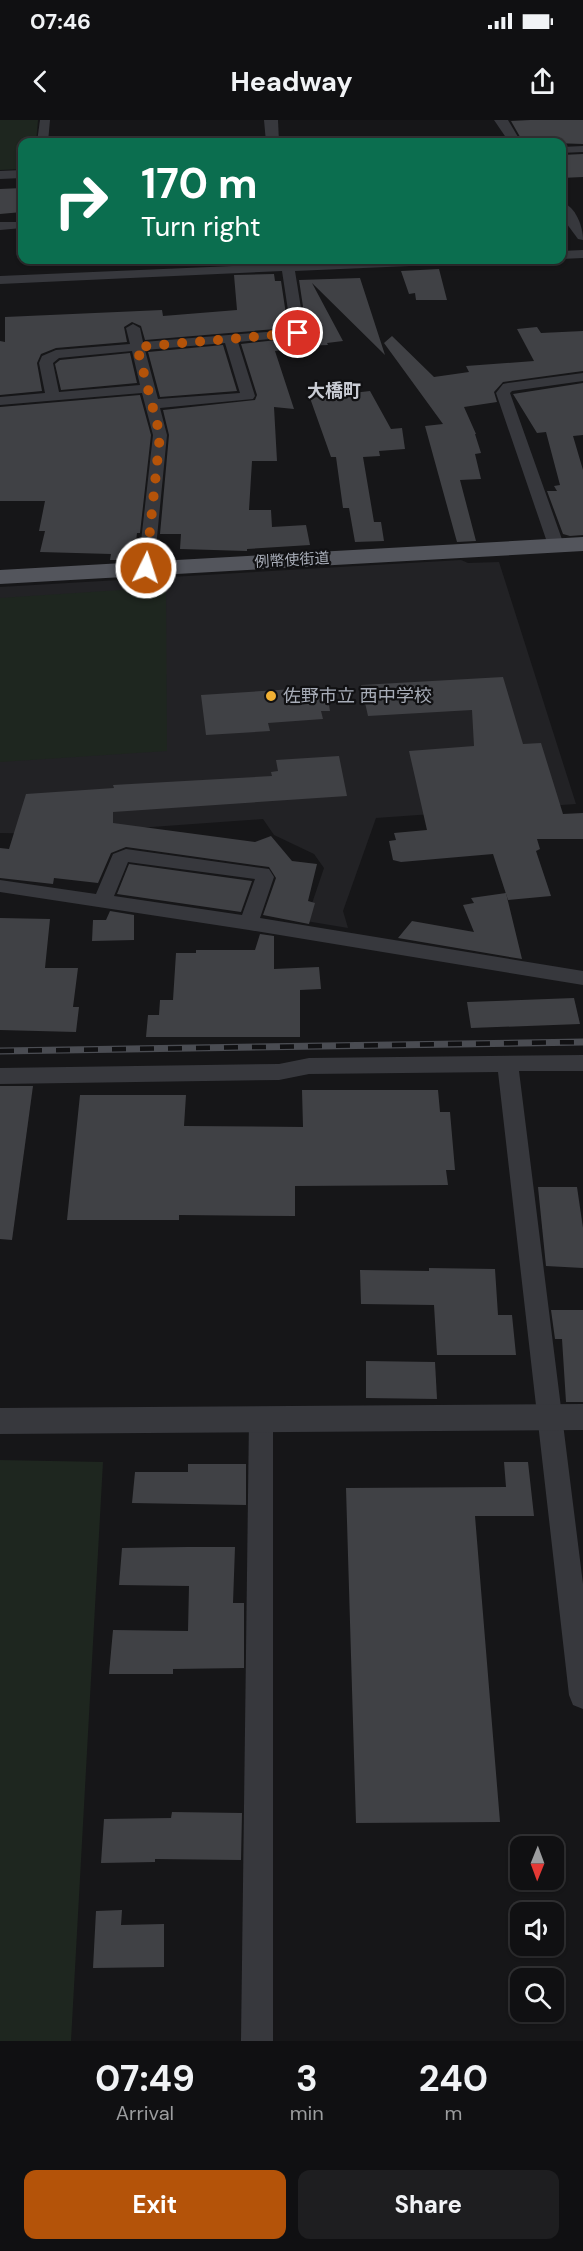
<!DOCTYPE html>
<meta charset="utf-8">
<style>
body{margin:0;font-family:"DM Sans","Noto Sans JP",sans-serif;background:#1e1e20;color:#f1f3f6;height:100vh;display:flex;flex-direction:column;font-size:22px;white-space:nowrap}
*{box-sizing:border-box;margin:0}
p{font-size:20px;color:#9c9d9f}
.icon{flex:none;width:33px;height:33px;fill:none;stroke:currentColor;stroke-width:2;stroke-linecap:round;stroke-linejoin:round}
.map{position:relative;height:1921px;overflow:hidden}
.sheet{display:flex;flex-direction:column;background:#101012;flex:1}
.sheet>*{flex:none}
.top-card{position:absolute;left:18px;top:18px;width:548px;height:126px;border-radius:12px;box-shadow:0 2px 4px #0004,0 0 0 2px #303032;background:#0b6e4f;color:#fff;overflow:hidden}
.needle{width:39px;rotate:181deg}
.fabs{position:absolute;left:510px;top:1716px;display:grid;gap:12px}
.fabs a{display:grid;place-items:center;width:54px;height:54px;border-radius:12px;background:#101012;box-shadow:0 2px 4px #0004,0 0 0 2px #303032;font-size:30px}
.pin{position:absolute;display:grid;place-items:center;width:51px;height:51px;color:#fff;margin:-26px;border:3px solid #fff;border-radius:50%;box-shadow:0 2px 6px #0007}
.me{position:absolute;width:66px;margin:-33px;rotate:4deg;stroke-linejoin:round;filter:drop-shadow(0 0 4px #0008)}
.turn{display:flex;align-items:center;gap:21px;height:126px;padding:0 24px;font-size:27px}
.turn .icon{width:78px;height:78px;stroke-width:2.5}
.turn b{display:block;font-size:42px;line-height:51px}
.eta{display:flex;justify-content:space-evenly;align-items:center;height:102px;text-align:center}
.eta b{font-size:36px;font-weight:700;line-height:42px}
.button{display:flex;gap:12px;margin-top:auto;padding:12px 24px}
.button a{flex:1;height:69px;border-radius:12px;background:#b45309;color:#fff;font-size:24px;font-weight:700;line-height:69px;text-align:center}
.button a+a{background:#1e1e20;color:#f1f3f6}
.status{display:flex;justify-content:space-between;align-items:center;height:42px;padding:0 30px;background:#101012;direction:ltr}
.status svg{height:16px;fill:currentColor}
header{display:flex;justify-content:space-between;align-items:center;height:78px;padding:0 24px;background:#101012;font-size:27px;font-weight:700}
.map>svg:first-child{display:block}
.built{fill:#222225}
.green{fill:#1e261f}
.building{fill:#404145}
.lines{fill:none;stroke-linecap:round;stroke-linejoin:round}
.minor{fill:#37383d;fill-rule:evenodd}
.tertiary{fill:#37383d;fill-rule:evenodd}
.primary{fill:#53555c;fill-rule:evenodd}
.rail-casing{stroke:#4a4c52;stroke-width:7}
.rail{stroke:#111113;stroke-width:4.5;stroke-dasharray:14;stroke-linecap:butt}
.route{stroke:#b45309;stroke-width:10;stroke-dasharray:0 18}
.poi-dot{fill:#f2b134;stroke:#111113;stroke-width:2}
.labels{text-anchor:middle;stroke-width:4.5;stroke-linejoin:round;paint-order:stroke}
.far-street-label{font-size:15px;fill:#a8adb8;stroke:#111113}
.far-quarter-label{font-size:18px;font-weight:bold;fill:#c9ccd4;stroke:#111113}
.poi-label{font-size:18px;fill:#a8adb8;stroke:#111113;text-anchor:start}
</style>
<div class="status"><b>07:46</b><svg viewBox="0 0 49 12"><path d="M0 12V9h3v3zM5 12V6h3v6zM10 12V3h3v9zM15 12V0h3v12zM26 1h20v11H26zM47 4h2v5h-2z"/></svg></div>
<header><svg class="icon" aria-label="back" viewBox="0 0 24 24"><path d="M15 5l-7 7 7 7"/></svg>Headway<svg class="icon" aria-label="share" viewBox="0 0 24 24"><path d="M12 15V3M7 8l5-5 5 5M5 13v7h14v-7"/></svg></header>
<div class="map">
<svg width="583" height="1921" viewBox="0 0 583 1921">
<rect width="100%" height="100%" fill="#161618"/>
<polygon class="built" points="461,440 468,443 499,442 576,684 376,698 343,791 348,808 306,801 324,748 314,734 274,715 263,699 54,714 0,713 0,467"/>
<g class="green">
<polygon points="0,0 38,0 36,22 22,22 22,49 0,50"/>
<polygon points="166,467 167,631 0,642 0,478"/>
<polygon points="0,1340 103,1342 71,1921 0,1921"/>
</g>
<g class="building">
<polygon points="530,0 583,0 583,24 523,22 511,1"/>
<polygon points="583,34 583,57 561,58 561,35"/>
<polygon points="22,68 22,92 0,94 0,69"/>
<polygon points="439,149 447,180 416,180 415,173 409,174 401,151"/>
<polygon points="274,154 275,161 281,161 288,208 145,220 141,206 132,202 124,207 127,222 56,228 41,234 37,243 42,271 0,275 0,221 5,222 5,197 162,190 163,196 237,190 234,155"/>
<polygon points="360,158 385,235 312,163 343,221 327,223 328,225 301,226 302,228 275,231 294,289 274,287 277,341 252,341 249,390 271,390 272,407 306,405 310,425 247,429 247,431 180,429 181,414 160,414 169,315 163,290 255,280 257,275 241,224 305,217 307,213 299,160"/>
<polygon points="537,207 541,213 583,211 583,251 503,262 494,272 497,282 464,287 476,314 475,314 481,333 475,334 481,359 460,360 476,421 457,422 425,306 443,304 384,223 392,216 434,257 469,252 466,246 534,241 517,209"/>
<polygon points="223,225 237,271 160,277 148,232"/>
<polygon points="130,233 137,263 61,270 55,244 60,240"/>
<polygon points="583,263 583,315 573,316 583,350 583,415 570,416 563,414 547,371 557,371 554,366 560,365 546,312 537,313 513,274"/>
<polygon points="370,271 391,309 402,308 405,329 379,331 380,336 363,337 374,402 381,402 384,421 355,422 349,388 343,388 336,337 331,337 310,278"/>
<polygon points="140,275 151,315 140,413 137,413 134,440 110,440 111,434 40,432 45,411 39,411 45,381 0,381 0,287"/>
<polygon points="503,557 523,624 541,623 563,694 583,693 583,719 537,719 540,729 536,731 551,776 508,780 493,734 401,742 393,740 389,721 396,720 394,713 427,710 409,631 474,626 472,590 368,596 361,565"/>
<polygon points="326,567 330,591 321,591 323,599 268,603 270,611 206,615 201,575"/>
<polygon points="339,636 347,676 113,692 113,703 255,722 271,716 292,741 317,744 308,781 315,783 309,804 263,795 276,758 269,747 126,727 111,733 98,763 54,758 53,764 0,758 0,728 9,729 26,674 114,668 113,665 272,656 271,652 278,651 276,640"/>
<polygon points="129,744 252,761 241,792 117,774"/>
<polygon points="506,773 522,839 398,818 412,801 474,812 463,785 474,783 471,778"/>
<polygon points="110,791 134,795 134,820 92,821 93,800 106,800"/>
<polygon points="0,798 50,799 45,848 78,848 73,887 79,887 76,912 0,910"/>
<polygon points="260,814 274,816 274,849 319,847 321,869 300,870 300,917 146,917 148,895 159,895 160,880 173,880 176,833 196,833 196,830 255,830"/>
<polygon points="574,878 580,904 471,908 467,882"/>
<polygon points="0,966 33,966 12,1120 0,1119"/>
<polygon points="302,970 438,970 440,992 450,992 455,1050 446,1050 448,1065 295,1066 295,1096 179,1095 179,1100 67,1100 80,975 186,975 184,1006 303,1007"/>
<polygon points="538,1067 577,1067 583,1108 583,1148 546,1146"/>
<polygon points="429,1148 495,1149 498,1195 512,1195 516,1235 437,1235 434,1185 361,1184 360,1150 429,1151"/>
<polygon points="551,1190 583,1190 583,1282 566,1282 562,1219 555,1219"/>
<polygon points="366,1241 435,1242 437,1279 366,1278"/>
<polygon points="504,1342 528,1342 534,1396 475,1396 500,1702 356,1703 346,1368 506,1367"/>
<polygon points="188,1344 246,1344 246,1385 132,1383 135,1352 188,1352"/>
<polygon points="187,1427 235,1427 233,1483 244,1483 244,1548 173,1549 173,1554 109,1554 113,1510 188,1511 189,1466 119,1465 122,1428"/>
<polygon points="172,1692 242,1693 241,1740 155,1739 155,1742 101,1743 104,1699 171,1698"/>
<polygon points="122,1790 121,1805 164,1804 164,1847 93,1848 96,1791"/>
</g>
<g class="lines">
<g class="minor">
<polygon points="40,0 50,0 48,22 37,22"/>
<polygon points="583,26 583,32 561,33 561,27"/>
<polygon points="0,102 22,102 22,108 0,110"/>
<polygon points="583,130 583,138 561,139 561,131"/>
<path d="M 281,140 L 293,140 L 294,143 L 382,140 L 461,140 L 455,144 L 295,151 L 305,213 L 303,216 L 238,222 L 255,276 L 253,279 L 160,288 L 167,315 L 154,448 L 152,451 L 140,451 L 138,448 L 153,315 L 142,273 L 0,285 L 0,277 L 45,273 L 39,243 L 42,236 L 56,230 L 130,224 L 126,208 L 133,204 L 140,208 L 143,222 L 291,210 L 282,151 L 0,164 L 0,156 L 281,144 ZM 225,223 L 240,273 L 158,279 L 145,230 ZM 132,231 L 140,265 L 59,272 L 53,243 L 59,238 Z"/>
<polygon points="583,253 583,261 512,271 510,273 564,425 556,430 548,425 496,273 503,264 508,263"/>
<path d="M 126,729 L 269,749 L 274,757 L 260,798 L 583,851 L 583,865 L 249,810 L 0,772 L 0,760 L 96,774 L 113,734 ZM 128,742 L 255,759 L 242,795 L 114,776 Z"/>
<polygon points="583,935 583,951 519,951 583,1464 583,1589 573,1585 569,1575 498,952 309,954 279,960 0,964 0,948 279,944 309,938"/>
<polygon points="261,1288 270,1291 273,1299 273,1921 241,1921 249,1299 252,1291"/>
</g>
<g class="tertiary">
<polygon points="264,0 278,0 279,22 266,22"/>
<polygon points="494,0 508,0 521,22 509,22"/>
<polygon points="22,50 22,58 0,59 0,51"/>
<path d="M 561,82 C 576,86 583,107 583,120 L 578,119 L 561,96 Z"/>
<polygon points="583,1284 583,1310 0,1314 0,1288"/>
</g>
<polygon class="primary" points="583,417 583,431 0,464 0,450"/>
<defs>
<polyline id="rail" points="0,931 583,922"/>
</defs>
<use href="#rail" class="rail-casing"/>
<use href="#rail" class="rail"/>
</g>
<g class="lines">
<polyline class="route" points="146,448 160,315 137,227 298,213"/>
</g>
<circle class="poi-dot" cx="271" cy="576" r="6"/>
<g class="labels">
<g class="far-street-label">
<text transform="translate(292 440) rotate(-3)" y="5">例幣使街道</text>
</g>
<g class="far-quarter-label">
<text x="334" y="277">大橋町</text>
</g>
<g class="poi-label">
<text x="283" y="582">佐野市立 西中学校</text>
</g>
</g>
</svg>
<div class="fabs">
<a><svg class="needle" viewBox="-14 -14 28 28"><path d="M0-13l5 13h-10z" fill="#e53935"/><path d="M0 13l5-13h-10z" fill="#9c9d9f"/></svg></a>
<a><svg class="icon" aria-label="sound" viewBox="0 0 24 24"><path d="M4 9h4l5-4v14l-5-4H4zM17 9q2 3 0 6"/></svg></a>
<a><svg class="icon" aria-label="search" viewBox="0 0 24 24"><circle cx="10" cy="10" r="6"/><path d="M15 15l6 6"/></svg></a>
</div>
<div class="pin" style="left:298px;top:213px;background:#d93025"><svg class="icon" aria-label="arrive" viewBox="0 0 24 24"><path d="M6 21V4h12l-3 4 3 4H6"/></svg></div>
<svg class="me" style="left:146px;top:448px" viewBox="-20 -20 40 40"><circle r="17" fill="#b45309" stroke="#fff" stroke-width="3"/><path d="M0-11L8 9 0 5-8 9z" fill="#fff"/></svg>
<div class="top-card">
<div class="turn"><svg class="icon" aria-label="right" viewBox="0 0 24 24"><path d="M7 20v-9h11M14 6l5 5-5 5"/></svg><div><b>170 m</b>Turn right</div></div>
</div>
</div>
<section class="sheet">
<div class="eta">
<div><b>07:49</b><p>Arrival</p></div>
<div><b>3</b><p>min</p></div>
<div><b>240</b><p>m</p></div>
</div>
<div class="button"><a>Exit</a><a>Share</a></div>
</section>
